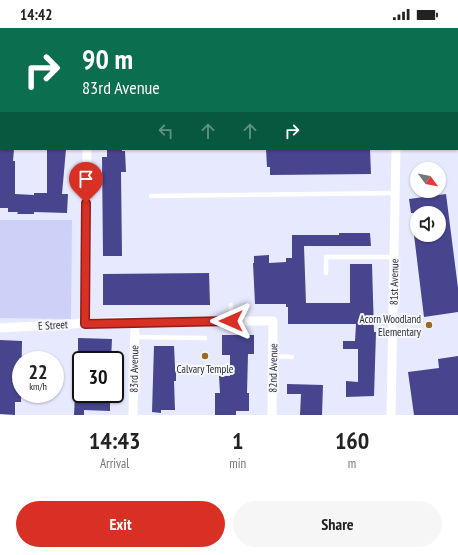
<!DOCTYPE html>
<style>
body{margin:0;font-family:"PT Sans Narrow",sans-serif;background:#f6f6f6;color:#222;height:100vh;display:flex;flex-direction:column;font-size:15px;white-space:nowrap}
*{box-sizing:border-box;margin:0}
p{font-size:13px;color:#767676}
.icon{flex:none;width:22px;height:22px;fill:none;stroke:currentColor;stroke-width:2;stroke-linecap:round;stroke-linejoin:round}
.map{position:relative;height:387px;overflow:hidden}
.side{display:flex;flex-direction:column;background:#fff;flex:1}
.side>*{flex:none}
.top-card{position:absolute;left:0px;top:0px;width:458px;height:122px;box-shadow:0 1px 3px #0004;background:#0b6e4f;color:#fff;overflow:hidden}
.needle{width:26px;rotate:122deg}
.fabs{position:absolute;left:410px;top:134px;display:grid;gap:8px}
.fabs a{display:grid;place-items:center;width:36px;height:36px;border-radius:50%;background:#fff;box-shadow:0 1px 3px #0004;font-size:20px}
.speed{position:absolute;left:12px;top:323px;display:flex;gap:8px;font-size:20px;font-weight:700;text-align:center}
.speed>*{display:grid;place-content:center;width:52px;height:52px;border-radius:50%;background:#fff;box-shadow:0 1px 3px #0004;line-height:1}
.speed small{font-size:10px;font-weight:400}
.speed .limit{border:2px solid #111;border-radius:6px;background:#fff;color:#111}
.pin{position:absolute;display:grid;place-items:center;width:34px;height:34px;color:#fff;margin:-41px -17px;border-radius:50% 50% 50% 0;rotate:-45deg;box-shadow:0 0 4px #0007}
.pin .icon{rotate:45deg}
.me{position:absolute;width:44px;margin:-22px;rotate:270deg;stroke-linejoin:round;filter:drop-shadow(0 0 3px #0008)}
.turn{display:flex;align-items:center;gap:14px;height:84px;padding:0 16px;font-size:18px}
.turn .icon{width:52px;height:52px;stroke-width:2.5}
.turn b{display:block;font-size:28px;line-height:34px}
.lanes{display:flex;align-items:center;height:38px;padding:0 16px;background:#0003;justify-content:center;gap:20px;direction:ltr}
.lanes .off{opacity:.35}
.eta{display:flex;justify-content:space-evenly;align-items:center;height:68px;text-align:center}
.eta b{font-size:24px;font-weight:800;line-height:28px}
.button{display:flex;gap:8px;margin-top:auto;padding:8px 16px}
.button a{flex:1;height:46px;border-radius:24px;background:#d93025;color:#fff;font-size:16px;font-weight:800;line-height:46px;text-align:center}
.button a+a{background:#f6f6f6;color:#222}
.status{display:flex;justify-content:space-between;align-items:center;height:28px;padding:0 20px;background:#fff;direction:ltr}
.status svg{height:11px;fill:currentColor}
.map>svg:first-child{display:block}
.green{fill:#cdd1f8}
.building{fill:#46458e}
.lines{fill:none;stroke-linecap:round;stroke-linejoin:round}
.service{stroke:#fff;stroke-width:4.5}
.minor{stroke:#fff;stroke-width:9}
.route-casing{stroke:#8d1f18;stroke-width:10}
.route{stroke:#d93025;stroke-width:7}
.poi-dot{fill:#9d6920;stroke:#f7f8fd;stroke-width:1.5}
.labels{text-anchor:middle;stroke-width:4;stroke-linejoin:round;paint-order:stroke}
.street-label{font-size:11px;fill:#2b2c35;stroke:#f7f8fd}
.poi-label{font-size:11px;fill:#2b2c35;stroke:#f7f8fd;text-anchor:end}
</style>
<div class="status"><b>14:42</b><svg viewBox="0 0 49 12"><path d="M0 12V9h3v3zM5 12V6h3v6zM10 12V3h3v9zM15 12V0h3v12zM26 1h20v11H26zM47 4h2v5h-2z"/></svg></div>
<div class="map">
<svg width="458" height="387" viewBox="0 0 458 387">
<rect width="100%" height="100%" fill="#e7e9fe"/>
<polygon class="green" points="0,192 72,192 71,291 0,290"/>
<g class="building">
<polygon points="0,121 14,121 13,133 15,133 15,166 34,167 34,165 47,165 47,121 66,121 62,166 68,166 67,185 34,184 34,186 17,186 18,184 8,184 8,180 0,180"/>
<polygon points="107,121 122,121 122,123 125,123 126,144 121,144 122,228 103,228 102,129 107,129"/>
<polygon points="266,121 370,121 371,146 270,147 270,139 267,139"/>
<polygon points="446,166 458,260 458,284 424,289 414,207 439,207 439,185 411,185 409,171"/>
<polygon points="339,205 370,205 371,218 304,218 306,275 350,275 350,236 372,236 374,304 376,304 374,368 346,369 346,353 358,354 358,321 343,321 343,313 355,313 356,296 288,296 288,279 286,279 286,276 255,276 253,235 254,235 254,228 269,227 269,235 286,234 286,230 292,230 292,207 339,207"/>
<polygon points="209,245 210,277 103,277 103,246"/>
<polygon points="222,307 254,307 254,326 248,326 247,365 249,365 249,383 236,383 236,387 215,387 215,365 220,365 219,348 230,348 230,327 222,327"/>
<polygon points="78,310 112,311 111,332 78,332"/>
<polygon points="0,312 22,313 21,374 15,374 15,387 0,386"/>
<polygon points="154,318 174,318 175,339 176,339 176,353 174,353 175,382 161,382 161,385 152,384"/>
<polygon points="458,328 458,387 414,387 408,344 439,340 438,331"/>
<polygon points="287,356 323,357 322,387 300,387 301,366 287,366"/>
<polygon points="75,366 86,366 86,369 108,369 108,375 110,375 110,383 84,382 84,387 74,387"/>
</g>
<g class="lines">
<g class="service">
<polyline points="457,90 458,90"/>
<polyline points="151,168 395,165"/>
<polyline points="326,245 326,229 394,229"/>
<polyline points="231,293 231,277"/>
<polyline points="135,309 205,310"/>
<polyline points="273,328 292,329"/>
</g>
<g class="minor">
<polyline points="88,1 88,0"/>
<polyline points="398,1 398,0"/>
<polyline points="0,79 1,79"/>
<polyline points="85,296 87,121"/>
<polyline points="0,300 106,294 273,293 272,387"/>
<polyline points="133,387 135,295"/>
<polyline points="391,387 396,121"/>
</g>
</g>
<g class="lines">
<defs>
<polyline id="route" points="86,175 85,296 231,293"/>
</defs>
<use href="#route" class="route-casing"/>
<use href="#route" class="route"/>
</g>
<g class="poi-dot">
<circle cx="429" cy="297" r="4"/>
<circle cx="205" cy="328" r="4"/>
</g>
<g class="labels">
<g class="street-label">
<text transform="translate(394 254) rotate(-89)" y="4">81st Avenue</text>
<text transform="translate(53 297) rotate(-3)" y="4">E Street</text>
<text transform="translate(273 340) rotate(-89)" y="4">82nd Avenue</text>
<text transform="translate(134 341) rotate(-89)" y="4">83rd Avenue</text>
</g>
<g class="poi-label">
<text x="421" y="295">Acorn Woodland<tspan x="421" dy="13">Elementary</tspan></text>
<text x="205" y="345" text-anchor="middle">Calvary Temple</text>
</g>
</g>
</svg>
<div class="fabs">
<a><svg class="needle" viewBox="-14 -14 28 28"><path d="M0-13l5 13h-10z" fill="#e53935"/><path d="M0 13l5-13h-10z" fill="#767676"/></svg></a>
<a><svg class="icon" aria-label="sound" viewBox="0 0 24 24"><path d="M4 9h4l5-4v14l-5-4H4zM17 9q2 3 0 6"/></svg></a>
</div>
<div class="speed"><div>22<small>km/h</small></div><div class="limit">30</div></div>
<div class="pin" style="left:86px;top:175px;background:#d93025"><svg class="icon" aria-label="arrive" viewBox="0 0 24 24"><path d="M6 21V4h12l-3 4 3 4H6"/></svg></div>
<svg class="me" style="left:231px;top:293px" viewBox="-20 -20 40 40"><path d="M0-17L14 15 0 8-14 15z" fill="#d93025" stroke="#fff" stroke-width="4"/></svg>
<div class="top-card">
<div class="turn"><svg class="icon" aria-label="right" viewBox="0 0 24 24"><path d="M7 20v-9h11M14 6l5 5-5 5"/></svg><div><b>90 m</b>83rd Avenue</div></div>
<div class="lanes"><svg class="icon off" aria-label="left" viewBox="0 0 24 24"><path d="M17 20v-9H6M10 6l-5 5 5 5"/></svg><svg class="icon off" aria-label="ahead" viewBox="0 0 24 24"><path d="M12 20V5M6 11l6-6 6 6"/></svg><svg class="icon off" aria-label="ahead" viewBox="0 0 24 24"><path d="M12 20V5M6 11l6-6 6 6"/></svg><svg class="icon" aria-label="right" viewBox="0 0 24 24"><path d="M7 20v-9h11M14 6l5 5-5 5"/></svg></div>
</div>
</div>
<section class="side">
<div class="eta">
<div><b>14:43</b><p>Arrival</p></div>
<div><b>1</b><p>min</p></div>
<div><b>160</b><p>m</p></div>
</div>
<div class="button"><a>Exit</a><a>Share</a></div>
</section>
